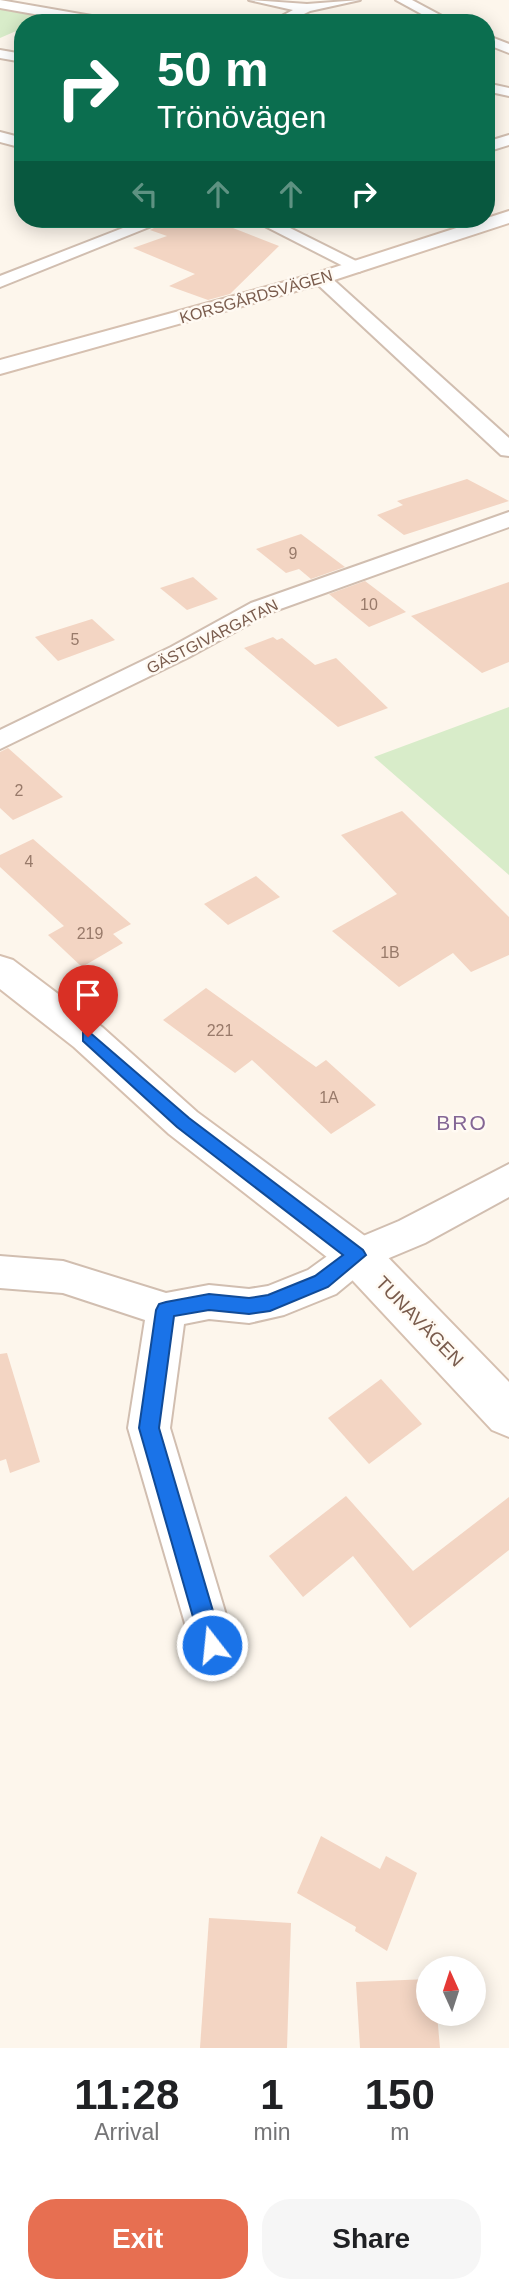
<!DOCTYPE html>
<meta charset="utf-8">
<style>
body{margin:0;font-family:Helvetica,sans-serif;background:#f6f6f6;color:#202124;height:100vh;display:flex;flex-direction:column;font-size:26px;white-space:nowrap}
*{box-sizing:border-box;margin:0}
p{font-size:23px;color:#757577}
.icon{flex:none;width:38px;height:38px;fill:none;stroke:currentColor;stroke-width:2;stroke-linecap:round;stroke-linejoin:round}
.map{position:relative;height:2048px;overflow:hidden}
.sheet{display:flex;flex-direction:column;background:#fff;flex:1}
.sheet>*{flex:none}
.hud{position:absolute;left:14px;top:14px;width:481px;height:214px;border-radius:28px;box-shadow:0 4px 18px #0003;background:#0b6e4f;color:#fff;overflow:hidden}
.needle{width:46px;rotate:357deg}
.tools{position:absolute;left:416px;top:1956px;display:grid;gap:14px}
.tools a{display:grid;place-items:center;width:70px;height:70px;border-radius:50%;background:#fff;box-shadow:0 4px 18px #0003;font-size:35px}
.pin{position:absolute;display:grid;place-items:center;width:60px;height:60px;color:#fff;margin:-72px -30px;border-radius:50% 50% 50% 0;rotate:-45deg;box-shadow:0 0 7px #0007}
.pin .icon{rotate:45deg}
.me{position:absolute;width:77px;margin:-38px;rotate:344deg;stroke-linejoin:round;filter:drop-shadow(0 0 5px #0008)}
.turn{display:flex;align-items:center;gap:24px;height:147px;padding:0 28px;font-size:32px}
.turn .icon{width:91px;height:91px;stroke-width:2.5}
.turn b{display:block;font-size:49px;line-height:60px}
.lanes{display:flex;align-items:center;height:66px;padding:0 28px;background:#0003;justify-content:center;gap:35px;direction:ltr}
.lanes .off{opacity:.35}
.eta{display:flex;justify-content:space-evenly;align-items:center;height:119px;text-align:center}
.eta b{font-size:42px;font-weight:700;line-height:49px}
.button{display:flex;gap:14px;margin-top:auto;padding:14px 28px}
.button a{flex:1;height:80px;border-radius:28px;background:#e76f51;color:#fff;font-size:28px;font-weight:700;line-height:80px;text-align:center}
.button a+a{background:#f6f6f6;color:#202124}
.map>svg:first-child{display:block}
.green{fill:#d8ecc9}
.building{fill:#f3d5c3}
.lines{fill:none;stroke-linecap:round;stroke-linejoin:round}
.street-casing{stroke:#d1beb0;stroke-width:4}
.secondary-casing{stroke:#d6c0b0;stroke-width:4}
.street{fill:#fff;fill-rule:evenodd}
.secondary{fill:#fff;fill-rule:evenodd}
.route{fill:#1a73e8;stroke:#114b97;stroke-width:2}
.labels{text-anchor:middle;stroke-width:5;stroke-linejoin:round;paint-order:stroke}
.far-street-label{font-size:16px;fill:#7a5c4d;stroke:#fffaf3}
.number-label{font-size:16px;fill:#987a6a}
.street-label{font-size:19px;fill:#7a5c4d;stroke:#fffaf3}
.neighbourhood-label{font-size:21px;letter-spacing:2px;fill:#846695;stroke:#fffaf3}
</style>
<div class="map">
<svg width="509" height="2048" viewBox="0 0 509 2048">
<rect width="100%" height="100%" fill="#fdf6ec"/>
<g class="green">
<polygon points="0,7 48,16 33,23 23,23 23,28 0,38"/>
<polygon points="509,707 509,875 374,757"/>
</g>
<g class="building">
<polygon points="172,219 210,219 279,246 230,294 208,300 169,286 195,274 133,248 167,236 150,230"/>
<polygon points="467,479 509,501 404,535 377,515 403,505 397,501"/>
<polygon points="301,534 345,567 311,579 299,569 286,573 256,549"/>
<polygon points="193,577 218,599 187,610 160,588"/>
<polygon points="365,581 406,612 369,627 329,594"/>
<polygon points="509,582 509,662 482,673 411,616"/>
<polygon points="92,619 115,640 58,661 35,637"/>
<polygon points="273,637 277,640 282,638 315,665 336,658 388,708 338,727 244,648"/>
<polygon points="8,748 63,797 13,820 0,808 0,752"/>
<polygon points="402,811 509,917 509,955 471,972 453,953 399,987 332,931 397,894 341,835"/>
<polygon points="33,839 131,924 113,934 123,943 82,967 48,935 64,926 0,867 0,855"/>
<polygon points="256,876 280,897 228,925 204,904"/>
<polygon points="206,988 316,1067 326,1060 376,1105 331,1134 252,1060 235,1073 163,1020"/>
<polygon points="7,1353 40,1462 10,1473 6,1459 0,1461 0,1354"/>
<polygon points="381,1379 422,1424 369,1464 328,1418"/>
<polygon points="346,1496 413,1571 509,1497 509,1550 410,1628 353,1556 303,1597 269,1556"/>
<polygon points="321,1836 380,1869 386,1856 417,1873 387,1951 355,1931 356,1927 297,1893"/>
<polygon points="209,1918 291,1923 287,2048 200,2048"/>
<polygon points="429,1979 429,2014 437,2014 440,2048 360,2048 356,1982"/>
</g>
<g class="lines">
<defs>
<g id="street">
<polygon points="0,0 109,19 115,23 85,23 0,8"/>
<polygon points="249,0 307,4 360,0 310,11 286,23 269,23 293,10"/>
<polygon points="396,0 412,0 455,23 438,23"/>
<polygon points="486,35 509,44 509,53 486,44"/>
<polygon points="0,50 23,54 23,62 0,58"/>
<polygon points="486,83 509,88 509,96 486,91"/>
<polygon points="0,132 23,138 23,148 0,142"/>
<polygon points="509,135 509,145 486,152 486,142"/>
<polygon points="146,219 169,219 0,287 0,276"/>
<polygon points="251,219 272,219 368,267 359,272 353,271"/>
<polygon points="321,273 327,274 509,438 509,456 501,455 315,282 312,278 315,274"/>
<polygon points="509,512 509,527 269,613 189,657 0,749 0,730 171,647 251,603"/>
<polygon points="509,1164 509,1197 425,1243 370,1266 336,1294 284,1315 249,1323 209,1319 184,1324 170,1428 235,1645 228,1661 212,1668 196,1661 128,1428 145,1320 63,1293 0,1288 0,1256 63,1261 166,1293 209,1285 249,1289 268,1286 308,1270 344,1244 399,1221"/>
</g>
<g id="secondary">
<polygon points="509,211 509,223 328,282 0,374 0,360 314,274"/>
<polygon points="0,956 13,960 102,1027 197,1112 373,1242 509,1382 509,1437 492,1430 341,1268 169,1134 74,1047 0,989"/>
</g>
</defs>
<use href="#street" class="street-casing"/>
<use href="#secondary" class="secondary-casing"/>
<use href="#street" class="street"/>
<use href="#secondary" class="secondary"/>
</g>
<polygon class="route" points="88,1031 189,1118 363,1250 366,1255 328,1287 270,1311 249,1314 209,1310 174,1316 159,1428 223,1645 220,1653 212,1656 204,1653 201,1645 139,1428 156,1310 159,1304 166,1302 209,1294 249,1298 268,1295 315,1276 343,1255 177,1127 83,1041 83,1032"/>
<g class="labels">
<g class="far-street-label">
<text transform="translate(256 296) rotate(-16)" y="6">KORSGÅRDSVÄGEN</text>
<text transform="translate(212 636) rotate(-27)" y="6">GÄSTGIVARGATAN</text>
</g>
<g class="number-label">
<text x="293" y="559">9</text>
<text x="369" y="610">10</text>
<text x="75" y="645">5</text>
<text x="19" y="796">2</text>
<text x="29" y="867">4</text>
<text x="90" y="939">219</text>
<text x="390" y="958">1B</text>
<text x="220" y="1036">221</text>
<text x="329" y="1103">1A</text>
</g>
<g class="street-label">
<text transform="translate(420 1321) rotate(46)" y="7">TUNAVÄGEN</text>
</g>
<g class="neighbourhood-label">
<text x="462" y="1130">BRO</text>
</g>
</g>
</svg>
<div class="tools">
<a><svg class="needle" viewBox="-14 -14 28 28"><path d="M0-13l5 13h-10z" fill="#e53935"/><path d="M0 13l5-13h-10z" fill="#757577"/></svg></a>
</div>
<div class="pin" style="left:88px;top:1037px;background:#d93025"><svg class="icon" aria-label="arrive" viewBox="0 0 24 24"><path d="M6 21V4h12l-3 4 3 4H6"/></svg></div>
<svg class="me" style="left:212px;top:1645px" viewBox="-20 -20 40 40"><circle r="17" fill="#1a73e8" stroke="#fff" stroke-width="3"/><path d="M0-11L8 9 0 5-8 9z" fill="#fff"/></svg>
<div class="hud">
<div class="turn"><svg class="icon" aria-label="right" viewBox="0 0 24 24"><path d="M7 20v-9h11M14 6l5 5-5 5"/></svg><div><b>50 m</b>Trönövägen</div></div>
<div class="lanes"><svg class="icon off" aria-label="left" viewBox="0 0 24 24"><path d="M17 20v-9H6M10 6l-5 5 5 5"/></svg><svg class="icon off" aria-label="ahead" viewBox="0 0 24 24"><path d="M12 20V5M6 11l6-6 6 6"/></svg><svg class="icon off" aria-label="ahead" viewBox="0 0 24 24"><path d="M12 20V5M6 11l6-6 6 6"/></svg><svg class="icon" aria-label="right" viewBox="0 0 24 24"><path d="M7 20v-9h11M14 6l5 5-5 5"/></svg></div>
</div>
</div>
<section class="sheet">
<div class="eta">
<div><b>11:28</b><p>Arrival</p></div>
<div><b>1</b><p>min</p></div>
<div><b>150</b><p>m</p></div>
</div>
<div class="button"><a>Exit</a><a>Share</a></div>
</section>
